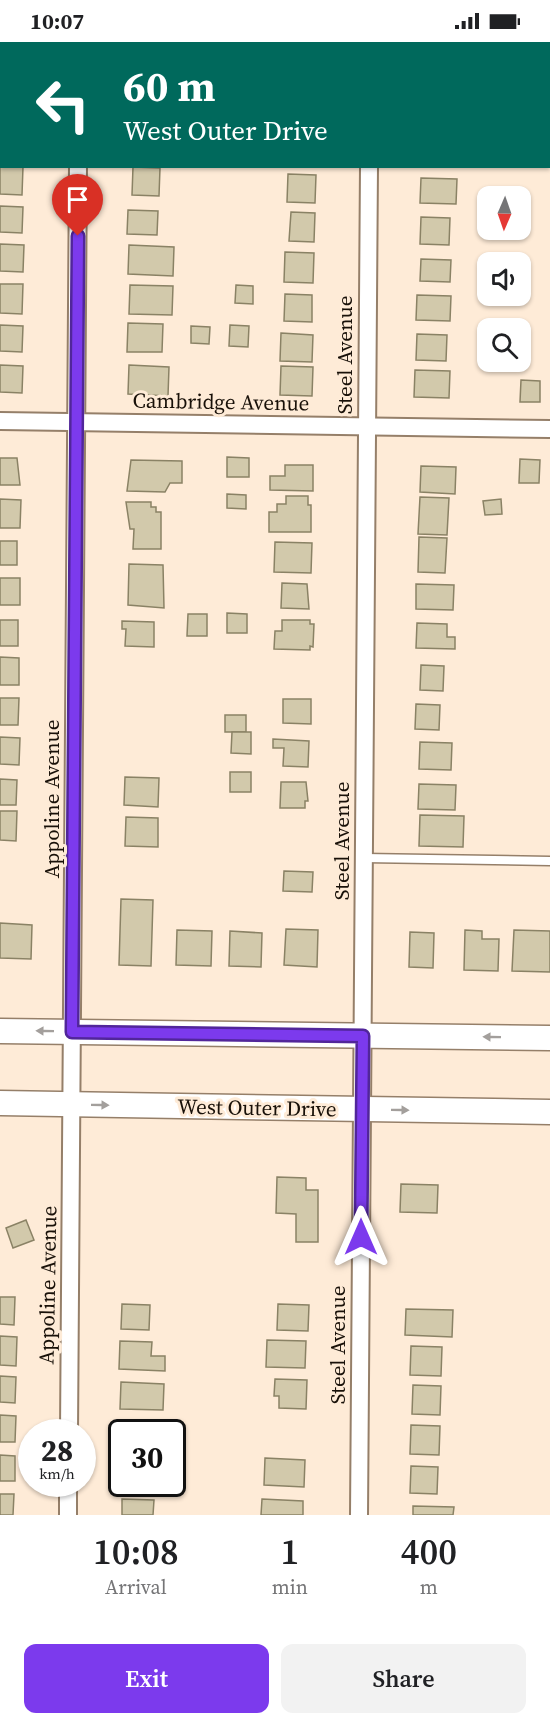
<!DOCTYPE html>
<style>
body{margin:0;font-family:"Source Serif 4",serif;background:#f2f2f2;color:#202124;height:100vh;display:flex;flex-direction:column;font-size:22px;white-space:nowrap}
*{box-sizing:border-box;margin:0}
p{font-size:20px;color:#757577}
.icon{flex:none;width:33px;height:33px;fill:none;stroke:currentColor;stroke-width:2;stroke-linecap:round;stroke-linejoin:round}
.map{position:relative;height:1473px;overflow:hidden}
.panel{display:flex;flex-direction:column;background:#fff;flex:1}
.panel>*{flex:none}
.guide{position:absolute;left:0px;top:0px;width:550px;height:126px;box-shadow:0 2px 4px #0004;background:#00695c;color:#fff;overflow:hidden}
.needle{width:39px;rotate:182deg}
.buttons{position:absolute;left:477px;top:144px;display:grid;gap:12px}
.buttons a{display:grid;place-items:center;width:54px;height:54px;border-radius:12px;background:#fff;box-shadow:0 2px 4px #0004;font-size:30px}
.speed{position:absolute;left:18px;top:1377px;display:flex;gap:12px;font-size:30px;font-weight:700;text-align:center}
.speed>*{display:grid;place-content:center;width:78px;height:78px;border-radius:50%;background:#fff;box-shadow:0 2px 4px #0004;line-height:1}
.speed small{font-size:15px;font-weight:400}
.speed .limit{border:3px solid #111;border-radius:9px;background:#fff;color:#111}
.pin{position:absolute;display:grid;place-items:center;width:51px;height:51px;color:#fff;margin:-62px -26px;border-radius:50% 50% 50% 0;rotate:-45deg;box-shadow:0 0 6px #0007}
.pin .icon{rotate:45deg}
.me{position:absolute;width:66px;margin:-33px;rotate:0deg;stroke-linejoin:round;filter:drop-shadow(0 0 4px #0008)}
.turn{display:flex;align-items:center;gap:21px;height:126px;padding:0 24px;font-size:27px}
.turn .icon{width:78px;height:78px;stroke-width:2.5}
.turn b{display:block;font-size:42px;line-height:51px}
.eta{display:flex;justify-content:space-evenly;align-items:center;height:102px;text-align:center}
.eta b{font-size:36px;font-weight:600;line-height:42px}
.cta{display:flex;gap:12px;margin-top:auto;padding:12px 24px}
.cta a{flex:1;height:69px;border-radius:12px;background:#7c3aed;color:#fff;font-size:24px;font-weight:600;line-height:69px;text-align:center}
.cta a+a{background:#f2f2f2;color:#202124}
.status{display:flex;justify-content:space-between;align-items:center;height:42px;padding:0 30px;background:#fff;direction:ltr}
.status svg{height:16px;fill:currentColor}
.map>svg:first-child{display:block}
.building{fill:#d2c9ab;stroke:#8a8265;stroke-width:1.5}
.lines{fill:none;stroke-linecap:round;stroke-linejoin:round}
.lane-casing{stroke:#957f69;stroke-width:11}
.street-casing{stroke:#957f69;stroke-width:20}
.secondary-casing{stroke:#957f69;stroke-width:27}
.lane{stroke:#fff;stroke-width:8}
.street{stroke:#fff;stroke-width:16}
.secondary{stroke:#fff;stroke-width:24}
.oneway{fill:#a39f9c}
.route-casing{stroke:#51269a;stroke-width:15}
.route{stroke:#7c3aed;stroke-width:10}
.labels{text-anchor:middle;stroke-width:6;stroke-linejoin:round;paint-order:stroke}
.street-label{font-size:21px;fill:#181008;stroke:#feebd7}
</style>
<div class="status"><b>10:07</b><svg viewBox="0 0 49 12"><path d="M0 12V9h3v3zM5 12V6h3v6zM10 12V3h3v9zM15 12V0h3v12zM26 1h20v11H26zM47 4h2v5h-2z"/></svg></div>
<div class="map">
<svg width="550" height="1473" viewBox="0 0 550 1473">
<rect width="100%" height="100%" fill="#feebd7"/>
<g class="building">
<polygon points="419,0 460,0 419,2"/>
<rect x="0" y="5" width="2" height="25"/>
<polygon points="0,45 2,45 2,73 0,72"/>
<rect x="0" y="84" width="2" height="28"/>
<polygon points="0,124 23,125 22,153 0,152"/>
<polygon points="133,125 160,126 159,154 132,153"/>
<polygon points="288,132 316,133 315,161 287,160"/>
<polygon points="421,136 457,137 456,162 420,161"/>
<polygon points="0,164 23,165 22,191 0,190"/>
<polygon points="128,168 158,169 157,193 127,192"/>
<polygon points="291,170 315,171 314,200 289,199"/>
<polygon points="421,175 450,176 449,203 420,202"/>
<polygon points="0,202 24,203 23,230 0,229"/>
<polygon points="129,203 174,205 173,234 128,232"/>
<polygon points="285,210 314,211 313,241 284,240"/>
<polygon points="421,217 451,218 450,240 420,239"/>
<polygon points="0,242 23,242 22,272 0,271"/>
<polygon points="130,243 173,244 172,273 129,272"/>
<polygon points="236,243 253,244 253,262 235,261"/>
<polygon points="285,252 312,253 312,280 284,279"/>
<polygon points="417,253 451,254 450,279 416,278"/>
<polygon points="128,281 163,282 162,310 127,310"/>
<polygon points="0,283 23,284 22,310 0,309"/>
<polygon points="230,283 249,284 248,305 229,304"/>
<polygon points="191,284 210,285 209,302 191,301"/>
<polygon points="281,291 313,293 312,320 280,319"/>
<polygon points="417,292 447,293 446,319 416,318"/>
<polygon points="0,323 23,324 22,351 0,350"/>
<polygon points="129,323 169,325 168,354 128,352"/>
<polygon points="281,324 313,325 312,354 280,353"/>
<polygon points="415,328 450,329 449,356 414,355"/>
<polygon points="521,338 540,339 540,360 520,360"/>
<polygon points="227,415 249,416 249,435 227,435"/>
<polygon points="0,416 17,416 20,443 0,443"/>
<polygon points="520,417 540,418 539,441 519,441"/>
<polygon points="131,418 182,419 182,441 170,441 165,450 127,449"/>
<polygon points="285,423 313,423 313,449 270,448 270,434 285,434"/>
<polygon points="421,424 456,425 455,452 420,450"/>
<polygon points="227,452 246,453 246,467 227,466"/>
<polygon points="286,454 308,454 308,463 311,463 311,490 269,490 269,470 277,470 277,462 286,462"/>
<polygon points="420,455 449,456 447,493 418,492"/>
<polygon points="0,457 21,458 20,486 0,486"/>
<polygon points="501,457 502,472 485,473 483,459"/>
<polygon points="126,460 151,460 151,465 156,465 156,470 161,470 161,507 133,507 134,487 130,487"/>
<polygon points="419,495 447,496 445,531 418,530"/>
<rect x="0" y="499" width="17" height="24"/>
<polygon points="275,500 312,501 311,531 274,530"/>
<polygon points="129,522 163,523 164,566 128,563"/>
<rect x="0" y="536" width="20" height="27"/>
<polygon points="282,541 307,542 309,567 281,566"/>
<polygon points="416,542 454,543 453,568 416,567"/>
<polygon points="227,571 247,572 247,591 227,591"/>
<polygon points="188,572 207,572 207,594 187,594"/>
<rect x="0" y="578" width="18" height="26"/>
<polygon points="282,578 310,578 310,582 314,582 313,605 310,604 310,608 274,607 275,589 282,589"/>
<polygon points="122,579 154,580 154,605 125,604 126,587 122,587"/>
<polygon points="417,581 447,582 447,595 455,595 455,607 416,606"/>
<polygon points="0,615 19,616 19,643 0,643"/>
<polygon points="421,623 444,624 443,649 420,648"/>
<polygon points="0,656 19,656 18,683 0,683"/>
<polygon points="283,657 311,657 311,682 283,681"/>
<polygon points="416,662 440,663 439,688 415,687"/>
<rect x="225" y="673" width="21" height="17"/>
<polygon points="232,690 251,690 251,712 231,711"/>
<polygon points="0,695 20,696 19,723 0,722"/>
<polygon points="273,697 309,699 308,725 283,724 284,706 273,706"/>
<polygon points="420,700 452,701 451,728 419,727"/>
<rect x="230" y="730" width="21" height="20"/>
<polygon points="125,735 159,736 158,765 124,763"/>
<polygon points="0,737 17,738 16,763 0,763"/>
<polygon points="281,740 306,740 308,759 305,759 305,766 280,766"/>
<polygon points="419,742 456,743 455,768 418,767"/>
<polygon points="0,769 17,769 16,799 0,798"/>
<polygon points="420,773 464,774 463,805 419,804"/>
<polygon points="126,775 158,776 158,805 125,804"/>
<polygon points="284,829 313,830 312,850 283,849"/>
<polygon points="121,857 153,858 151,924 119,923"/>
<polygon points="0,881 32,883 31,917 0,916"/>
<polygon points="286,887 318,888 317,925 284,923"/>
<polygon points="177,888 212,889 211,924 176,923"/>
<polygon points="465,888 482,889 482,897 499,897 498,929 464,928"/>
<polygon points="514,888 550,889 550,930 512,929"/>
<polygon points="230,889 262,891 261,925 229,924"/>
<polygon points="410,890 434,891 433,926 409,925"/>
<polygon points="277,1135 306,1136 306,1148 318,1148 318,1200 296,1200 296,1172 276,1171"/>
<polygon points="401,1142 438,1143 437,1171 400,1170"/>
<polygon points="26,1178 34,1198 13,1206 6,1186"/>
<polygon points="0,1255 15,1255 14,1283 0,1282"/>
<polygon points="122,1262 150,1263 149,1288 121,1287"/>
<polygon points="278,1262 309,1263 308,1289 277,1288"/>
<polygon points="406,1267 453,1268 452,1295 405,1293"/>
<polygon points="0,1294 17,1295 16,1324 0,1323"/>
<polygon points="267,1298 306,1299 305,1326 266,1325"/>
<polygon points="120,1299 152,1300 151,1314 165,1314 165,1329 119,1327"/>
<polygon points="411,1304 442,1305 441,1334 410,1333"/>
<polygon points="0,1334 16,1335 15,1361 0,1360"/>
<polygon points="275,1337 307,1338 306,1367 279,1366 279,1354 274,1354"/>
<polygon points="121,1340 164,1342 163,1368 120,1367"/>
<polygon points="413,1343 441,1344 440,1373 412,1372"/>
<polygon points="0,1373 16,1374 15,1400 0,1400"/>
<polygon points="122,1380 159,1381 158,1390 122,1390"/>
<polygon points="411,1383 440,1384 439,1413 410,1412"/>
<polygon points="0,1413 15,1414 15,1439 0,1439"/>
<polygon points="265,1416 305,1418 304,1445 264,1443"/>
<polygon points="121,1419 122,1442 152,1442 152,1447 120,1446"/>
<polygon points="411,1424 438,1425 437,1452 410,1451"/>
<polygon points="0,1452 14,1452 13,1473 0,1473"/>
<polygon points="122,1457 154,1458 153,1473 122,1473"/>
<polygon points="262,1457 303,1459 303,1473 261,1473"/>
<polygon points="413,1464 454,1465 453,1473 413,1473"/>
</g>
<g class="lines">
<defs>
<polyline id="lane" points="364,816 550,819"/>
<g id="street">
<polyline points="79,2 79,0"/>
<polyline points="370,2 370,0"/>
<polyline points="0,379 550,387"/>
<polyline points="69,1390 78,124"/>
<polyline points="68,1473 68,1442"/>
<polyline points="359,1473 369,124"/>
</g>
<g id="secondary">
<polyline points="0,989 550,996"/>
<polyline points="0,1061 550,1070"/>
</g>
</defs>
<use href="#lane" class="lane-casing"/>
<use href="#street" class="street-casing"/>
<use href="#secondary" class="secondary-casing"/>
<use href="#lane" class="lane"/>
<use href="#street" class="street"/>
<use href="#secondary" class="secondary"/>
</g>
<defs><path id="oneway-solid" d="M-6-.8H1V-3.2L6.5 0L1 3.2V.8H-6Z" transform="scale(1.5)"/></defs>
<g class="oneway">
<use href="#oneway-solid" transform="translate(45 989) rotate(-179)"/>
<use href="#oneway-solid" transform="translate(492 995) rotate(-179)"/>
<use href="#oneway-solid" transform="translate(100 1063) rotate(1)"/>
<use href="#oneway-solid" transform="translate(400 1068) rotate(1)"/>
</g>
<g class="lines">
<defs>
<polyline id="route" points="78,194 72,990 363,994 361,1195"/>
</defs>
<use href="#route" class="route-casing"/>
<use href="#route" class="route"/>
</g>
<g class="labels">
<g class="street-label">
<text transform="translate(345 313) rotate(-90)" y="7">Steel Avenue</text>
<text transform="translate(221 360) rotate(1)" y="7">Cambridge Avenue</text>
<text transform="translate(52 757) rotate(-90)" y="7">Appoline Avenue</text>
<text transform="translate(342 799) rotate(-90)" y="7">Steel Avenue</text>
<text transform="translate(257 1066) rotate(1)" y="7">West Outer Drive</text>
<text transform="translate(48 1243) rotate(-89)" y="7">Appoline Avenue</text>
<text transform="translate(338 1303) rotate(-90)" y="7">Steel Avenue</text>
</g>
</g>
</svg>
<div class="buttons">
<a><svg class="needle" viewBox="-14 -14 28 28"><path d="M0-13l5 13h-10z" fill="#e53935"/><path d="M0 13l5-13h-10z" fill="#757577"/></svg></a>
<a><svg class="icon" aria-label="sound" viewBox="0 0 24 24"><path d="M4 9h4l5-4v14l-5-4H4zM17 9q2 3 0 6"/></svg></a>
<a><svg class="icon" aria-label="search" viewBox="0 0 24 24"><circle cx="10" cy="10" r="6"/><path d="M15 15l6 6"/></svg></a>
</div>
<div class="speed"><div>28<small>km/h</small></div><div class="limit">30</div></div>
<div class="pin" style="left:78px;top:194px;background:#d93025"><svg class="icon" aria-label="arrive" viewBox="0 0 24 24"><path d="M6 21V4h12l-3 4 3 4H6"/></svg></div>
<svg class="me" style="left:361px;top:1195px" viewBox="-20 -20 40 40"><path d="M0-17L14 15 0 8-14 15z" fill="#7c3aed" stroke="#fff" stroke-width="4"/></svg>
<div class="guide">
<div class="turn"><svg class="icon" aria-label="left" viewBox="0 0 24 24"><path d="M17 20v-9H6M10 6l-5 5 5 5"/></svg><div><b>60 m</b>West Outer Drive</div></div>
</div>
</div>
<section class="panel">
<div class="eta">
<div><b>10:08</b><p>Arrival</p></div>
<div><b>1</b><p>min</p></div>
<div><b>400</b><p>m</p></div>
</div>
<div class="cta"><a>Exit</a><a>Share</a></div>
</section>
